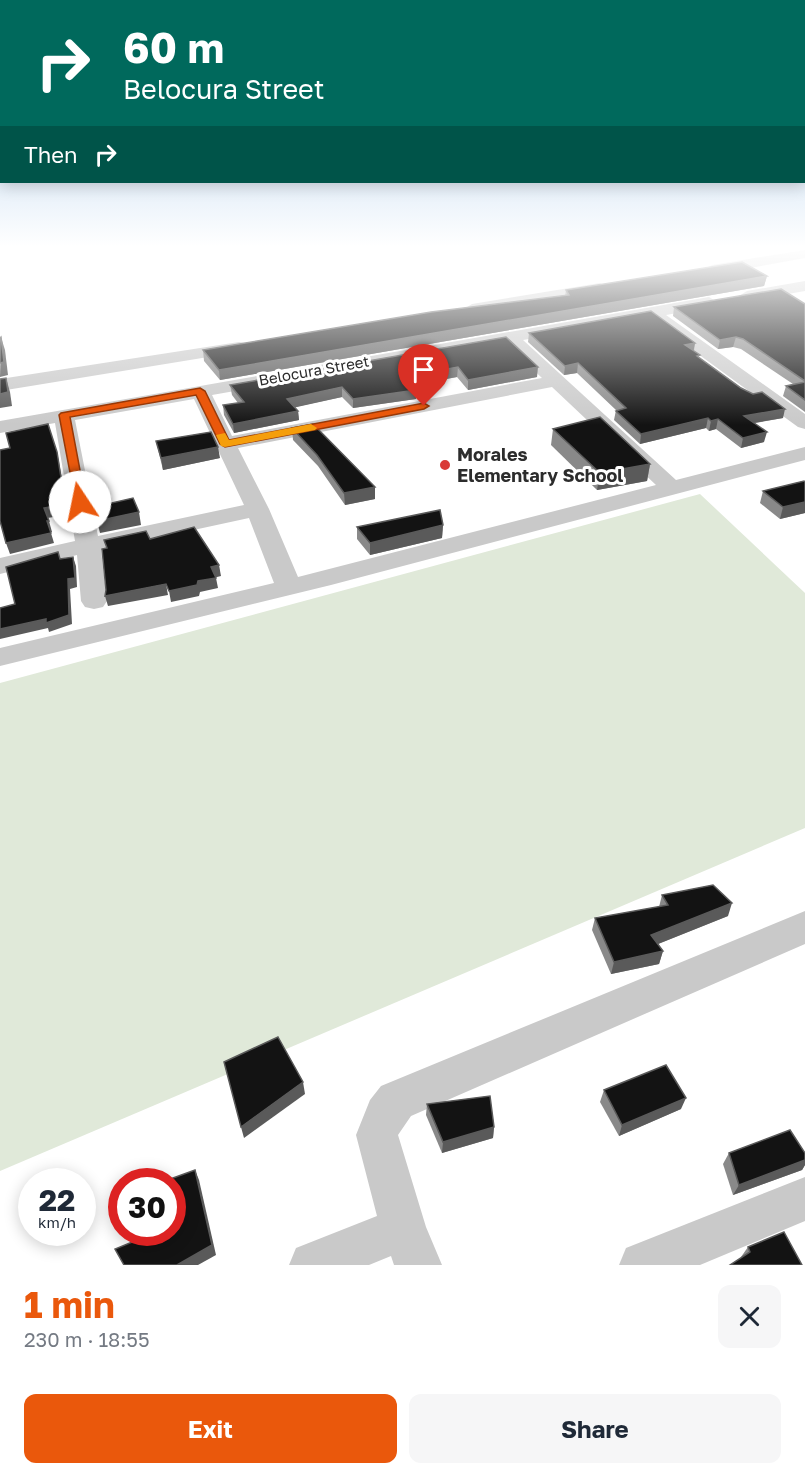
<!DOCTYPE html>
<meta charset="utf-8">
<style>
body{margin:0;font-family:"Golos Text",sans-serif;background:#f6f6f7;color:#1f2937;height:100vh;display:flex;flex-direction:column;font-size:22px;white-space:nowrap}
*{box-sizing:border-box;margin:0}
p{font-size:20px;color:#747a83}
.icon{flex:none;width:33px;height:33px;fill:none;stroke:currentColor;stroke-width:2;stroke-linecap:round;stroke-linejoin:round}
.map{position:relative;height:1265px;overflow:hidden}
.side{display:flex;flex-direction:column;background:#fff;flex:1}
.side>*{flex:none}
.guide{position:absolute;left:0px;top:0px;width:806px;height:183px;box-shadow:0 3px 15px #0003;background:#00695c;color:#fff;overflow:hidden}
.speed{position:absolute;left:18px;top:1168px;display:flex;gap:12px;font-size:30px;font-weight:700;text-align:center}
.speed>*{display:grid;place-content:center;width:78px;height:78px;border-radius:50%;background:#fff;box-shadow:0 3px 15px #0003;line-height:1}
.speed small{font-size:15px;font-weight:400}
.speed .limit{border:9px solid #d22;background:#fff;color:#111}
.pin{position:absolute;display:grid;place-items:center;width:51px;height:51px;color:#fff;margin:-62px -26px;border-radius:50% 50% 50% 0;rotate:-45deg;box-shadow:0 0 6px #0007}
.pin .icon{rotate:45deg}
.me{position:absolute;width:66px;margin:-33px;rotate:349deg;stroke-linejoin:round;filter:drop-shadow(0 0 4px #0008)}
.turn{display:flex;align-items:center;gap:21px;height:126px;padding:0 24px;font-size:27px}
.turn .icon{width:78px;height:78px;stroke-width:2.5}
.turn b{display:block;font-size:42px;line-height:51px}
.then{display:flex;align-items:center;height:57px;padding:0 24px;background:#0003;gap:12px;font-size:22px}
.round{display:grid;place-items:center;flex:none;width:63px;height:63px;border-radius:12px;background:#f6f6f7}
.head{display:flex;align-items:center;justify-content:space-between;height:102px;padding:0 24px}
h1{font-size:36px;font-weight:700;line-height:45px;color:#ea580c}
.primary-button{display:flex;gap:12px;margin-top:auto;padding:12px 24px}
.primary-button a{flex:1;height:69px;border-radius:12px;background:#ea580c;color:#fff;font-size:24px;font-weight:700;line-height:69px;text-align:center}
.primary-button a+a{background:#f6f6f7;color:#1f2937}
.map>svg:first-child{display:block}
.green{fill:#e0e9d9}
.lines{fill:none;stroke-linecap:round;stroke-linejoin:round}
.street{fill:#c9c9c9;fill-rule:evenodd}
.wall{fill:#898989}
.shaded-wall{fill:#5a5a5a}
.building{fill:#131313;stroke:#5a5a5a;stroke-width:1.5}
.route{fill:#ea580c;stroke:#983908;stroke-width:1.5}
.slow{fill:#f59e0b}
.poi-dot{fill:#d93b37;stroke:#fff;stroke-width:2}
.labels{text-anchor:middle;stroke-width:6;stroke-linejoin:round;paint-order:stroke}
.far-street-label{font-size:15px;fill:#2c2c2c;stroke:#fff}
.poi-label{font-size:18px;font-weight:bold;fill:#2c2c2c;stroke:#fff;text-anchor:start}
</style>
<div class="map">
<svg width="805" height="1265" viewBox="0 0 805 1265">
<rect width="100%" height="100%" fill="#fff"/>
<polygon class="green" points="700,494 805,593 805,828 0,1171 0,683"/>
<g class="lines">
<g class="street">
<polygon points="805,250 805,258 712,275 704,270 712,265"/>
<polygon points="805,281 805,291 747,301 739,296 747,291"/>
<polygon points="600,283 608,288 606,291 472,314 464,309 472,304"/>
<path d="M 709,297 L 717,302 L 715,306 L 666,315 L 805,414 L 805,429 L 798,427 L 649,318 L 523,340 L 676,480 L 805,447 L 805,460 L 331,585 L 0,666 L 0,648 L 274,583 L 249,518 L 101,550 L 107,601 L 103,607 L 94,609 L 85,607 L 81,601 L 77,555 L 0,574 L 0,558 L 75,541 L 55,423 L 0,433 L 0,421 ZM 505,343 L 542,378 L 232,436 L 212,395 ZM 552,387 L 656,485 L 298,577 L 269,509 L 238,448 ZM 194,399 L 244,505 L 98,536 L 75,420 Z"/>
<polygon points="239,342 245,343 248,347 245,351 0,391 0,379"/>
<polygon points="805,911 805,944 411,1116 398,1135 426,1227 442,1265 394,1265 391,1256 369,1265 289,1265 296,1248 377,1216 356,1135 370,1100 381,1086"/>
<polygon points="805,1177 805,1221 700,1265 619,1265 626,1248"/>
</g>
</g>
<g class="wall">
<polygon points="767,276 764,286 220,380 204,361 203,350 565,296 566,290"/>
<polygon points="805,304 805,412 783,396 786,386 793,384 741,349 733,347 718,349 673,316 674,307"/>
<polygon points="529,333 695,343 694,351 700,358 783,418 755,423 764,442 741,448 716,429 709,431 706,428 640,444 614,420 616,410 577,373 564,375 528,342"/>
<polygon points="506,337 537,377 468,390 457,377 412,385 416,399 353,408 342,397 295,407 298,411 299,420 234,433 224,415 223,405 238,403 232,395 230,385"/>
<polygon points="292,428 375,499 345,505 318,466 293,440"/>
<polygon points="553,429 650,464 647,481 597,490 551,445"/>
<polygon points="156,441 220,458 163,470"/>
<polygon points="805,482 805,513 780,519 760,503 763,491"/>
<polygon points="443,525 442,538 370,555 357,539 357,527"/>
<polygon points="662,895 728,916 658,944 663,951 659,964 611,974 592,930 595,918 659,907"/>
<polygon points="604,1090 681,1109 619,1136 600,1102"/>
<polygon points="427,1104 494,1127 493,1138 442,1153 426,1115"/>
<polygon points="729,1153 805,1153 805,1165 802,1170 733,1195 723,1164"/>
<polygon points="748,1247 802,1265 741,1258 741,1257"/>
</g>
<g class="shaded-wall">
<polygon points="767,276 764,286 220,380 219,370"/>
<polygon points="1,337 5,350 8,375 0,377"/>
<polygon points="736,337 733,347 718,349 720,340"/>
<polygon points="695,343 693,353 685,345"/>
<polygon points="578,363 577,373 564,375 565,366"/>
<polygon points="458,367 457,377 404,387 404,377"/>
<polygon points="538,367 537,377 468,390 468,380"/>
<polygon points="6,378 10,392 12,406 0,408 0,394"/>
<polygon points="342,387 342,397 288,409 287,399"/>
<polygon points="416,390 416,399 353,408 353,399"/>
<polygon points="785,409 783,418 742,425 744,416"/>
<polygon points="298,411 299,420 234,433 233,424"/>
<polygon points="708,418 706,428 640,444 641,434"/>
<polygon points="718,419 716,429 709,431 711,421"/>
<polygon points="767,432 764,442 741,448 743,438"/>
<polygon points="218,447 220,458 163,470 161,458"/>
<polygon points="57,452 59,462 68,515 47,518 44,508"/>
<polygon points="650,464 647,481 597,490 600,473"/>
<polygon points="375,487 375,499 345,505 344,493"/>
<polygon points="805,502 805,513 780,519 783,507"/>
<polygon points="139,512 141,525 100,533 97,521"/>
<polygon points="47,521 49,521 52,532 50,532"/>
<polygon points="443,525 442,538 370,555 370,543"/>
<polygon points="51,533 54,543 10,554 6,543"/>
<polygon points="73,557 76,566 77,587 70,589 72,624 49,632 48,628 0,639 0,629 68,579"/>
<polygon points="219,565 221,576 213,578 211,567"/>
<polygon points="216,578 218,588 200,592 199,596 171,602 169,591 198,581"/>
<polygon points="166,584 168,595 108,606 105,596"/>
<polygon points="732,903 728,916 648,948 651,935"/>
<polygon points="663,951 659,964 611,974 614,962"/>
<polygon points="303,1082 305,1094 244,1138 241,1127"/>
<polygon points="686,1098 681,1109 619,1136 622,1125"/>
<polygon points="494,1127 493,1138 442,1153 443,1142"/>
<polygon points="805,1160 805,1165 802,1170 733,1195 739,1185"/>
<polygon points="195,1170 199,1180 216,1255 198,1265 177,1265"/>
</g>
<g class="building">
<polygon points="742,262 767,276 219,370 203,350 431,312 569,295 566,290"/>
<polygon points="781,289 805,304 805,381 743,339 736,337 720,340 674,307"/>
<polygon points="651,311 695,343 685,345 700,355 697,356 741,388 753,394 762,392 785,409 744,416 767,432 743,438 718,419 711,421 708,418 641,434 616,411 626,408 578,363 565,366 529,333"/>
<polygon points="1,337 4,362 0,363 0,338"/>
<polygon points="506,337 538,367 468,380 458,367 404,377 416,390 353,399 342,387 287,399 298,411 233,424 223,405 244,402 230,385"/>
<polygon points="6,378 8,392 0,394 0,379"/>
<polygon points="805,382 805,400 786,386"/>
<polygon points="600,417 650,464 600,473 553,429"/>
<polygon points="48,424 57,452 65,504 44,508 49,521 47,521 51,533 6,543 0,521 0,450 10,448 6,433"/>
<polygon points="313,424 375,487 344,493 317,455 292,428"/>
<polygon points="211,432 218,447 161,458 156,441"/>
<polygon points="804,481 805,482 805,502 783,507 763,491"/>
<polygon points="133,498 139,512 97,521 94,507"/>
<polygon points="440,510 443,525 370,543 357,527"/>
<polygon points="194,527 219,565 211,567 216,578 198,581 197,585 169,591 166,584 105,596 106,590 102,549 107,548 104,540 146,531 150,539"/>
<polygon points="58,552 60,559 73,557 75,578 68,579 69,615 46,623 46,619 0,629 0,608 15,604 6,567"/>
<polygon points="713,885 732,903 651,935 663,951 614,962 595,918 668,905 662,895"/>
<polygon points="278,1037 303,1082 241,1127 224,1062"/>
<polygon points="666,1065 686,1098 622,1125 604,1090"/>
<polygon points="490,1096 494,1127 443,1142 427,1104"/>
<polygon points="790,1130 805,1153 805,1160 739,1185 729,1153"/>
<polygon points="195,1170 212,1245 177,1265 124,1265 115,1249 142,1238 141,1233 172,1233 172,1182 162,1182"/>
<polygon points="784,1232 802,1265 730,1265 750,1252 748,1247"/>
</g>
<linearGradient id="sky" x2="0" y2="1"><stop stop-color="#9ac2e8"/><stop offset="0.58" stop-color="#fff"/><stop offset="1" stop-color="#fff" stop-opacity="0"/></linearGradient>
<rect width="805" height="425" fill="url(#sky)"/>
<polygon class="route" points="200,388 205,391 229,440 424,403 429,406 424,409 225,447 220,444 196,395 70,417 86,502 84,504 76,504 59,415 61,413"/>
<polygon class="slow" points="311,424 317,428 315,430 225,447 221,446 216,435 225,433 229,440"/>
<circle class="poi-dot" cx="445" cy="465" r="6"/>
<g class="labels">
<g class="far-street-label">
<text transform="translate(314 371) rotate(-10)" y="5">Belocura Street</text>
</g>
<g class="poi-label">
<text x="457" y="461">Morales<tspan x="457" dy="21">Elementary School</tspan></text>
</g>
</g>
</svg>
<div class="speed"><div>22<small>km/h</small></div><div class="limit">30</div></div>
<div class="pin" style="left:424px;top:406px;background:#d93025"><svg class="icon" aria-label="arrive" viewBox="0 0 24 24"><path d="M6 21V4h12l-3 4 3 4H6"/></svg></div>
<svg class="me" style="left:80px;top:502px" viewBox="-20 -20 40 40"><circle r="19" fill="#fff"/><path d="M0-13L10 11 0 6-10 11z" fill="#ea580c"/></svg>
<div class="guide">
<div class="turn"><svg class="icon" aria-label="right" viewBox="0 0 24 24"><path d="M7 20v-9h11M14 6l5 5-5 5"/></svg><div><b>60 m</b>Belocura Street</div></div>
<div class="then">Then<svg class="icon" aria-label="right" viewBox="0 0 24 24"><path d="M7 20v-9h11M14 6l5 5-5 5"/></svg></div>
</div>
</div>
<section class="side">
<div class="head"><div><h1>1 min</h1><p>230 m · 18:55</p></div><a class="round"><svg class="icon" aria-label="close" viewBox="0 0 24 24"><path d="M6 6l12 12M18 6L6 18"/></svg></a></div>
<div class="primary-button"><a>Exit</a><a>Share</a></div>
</section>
